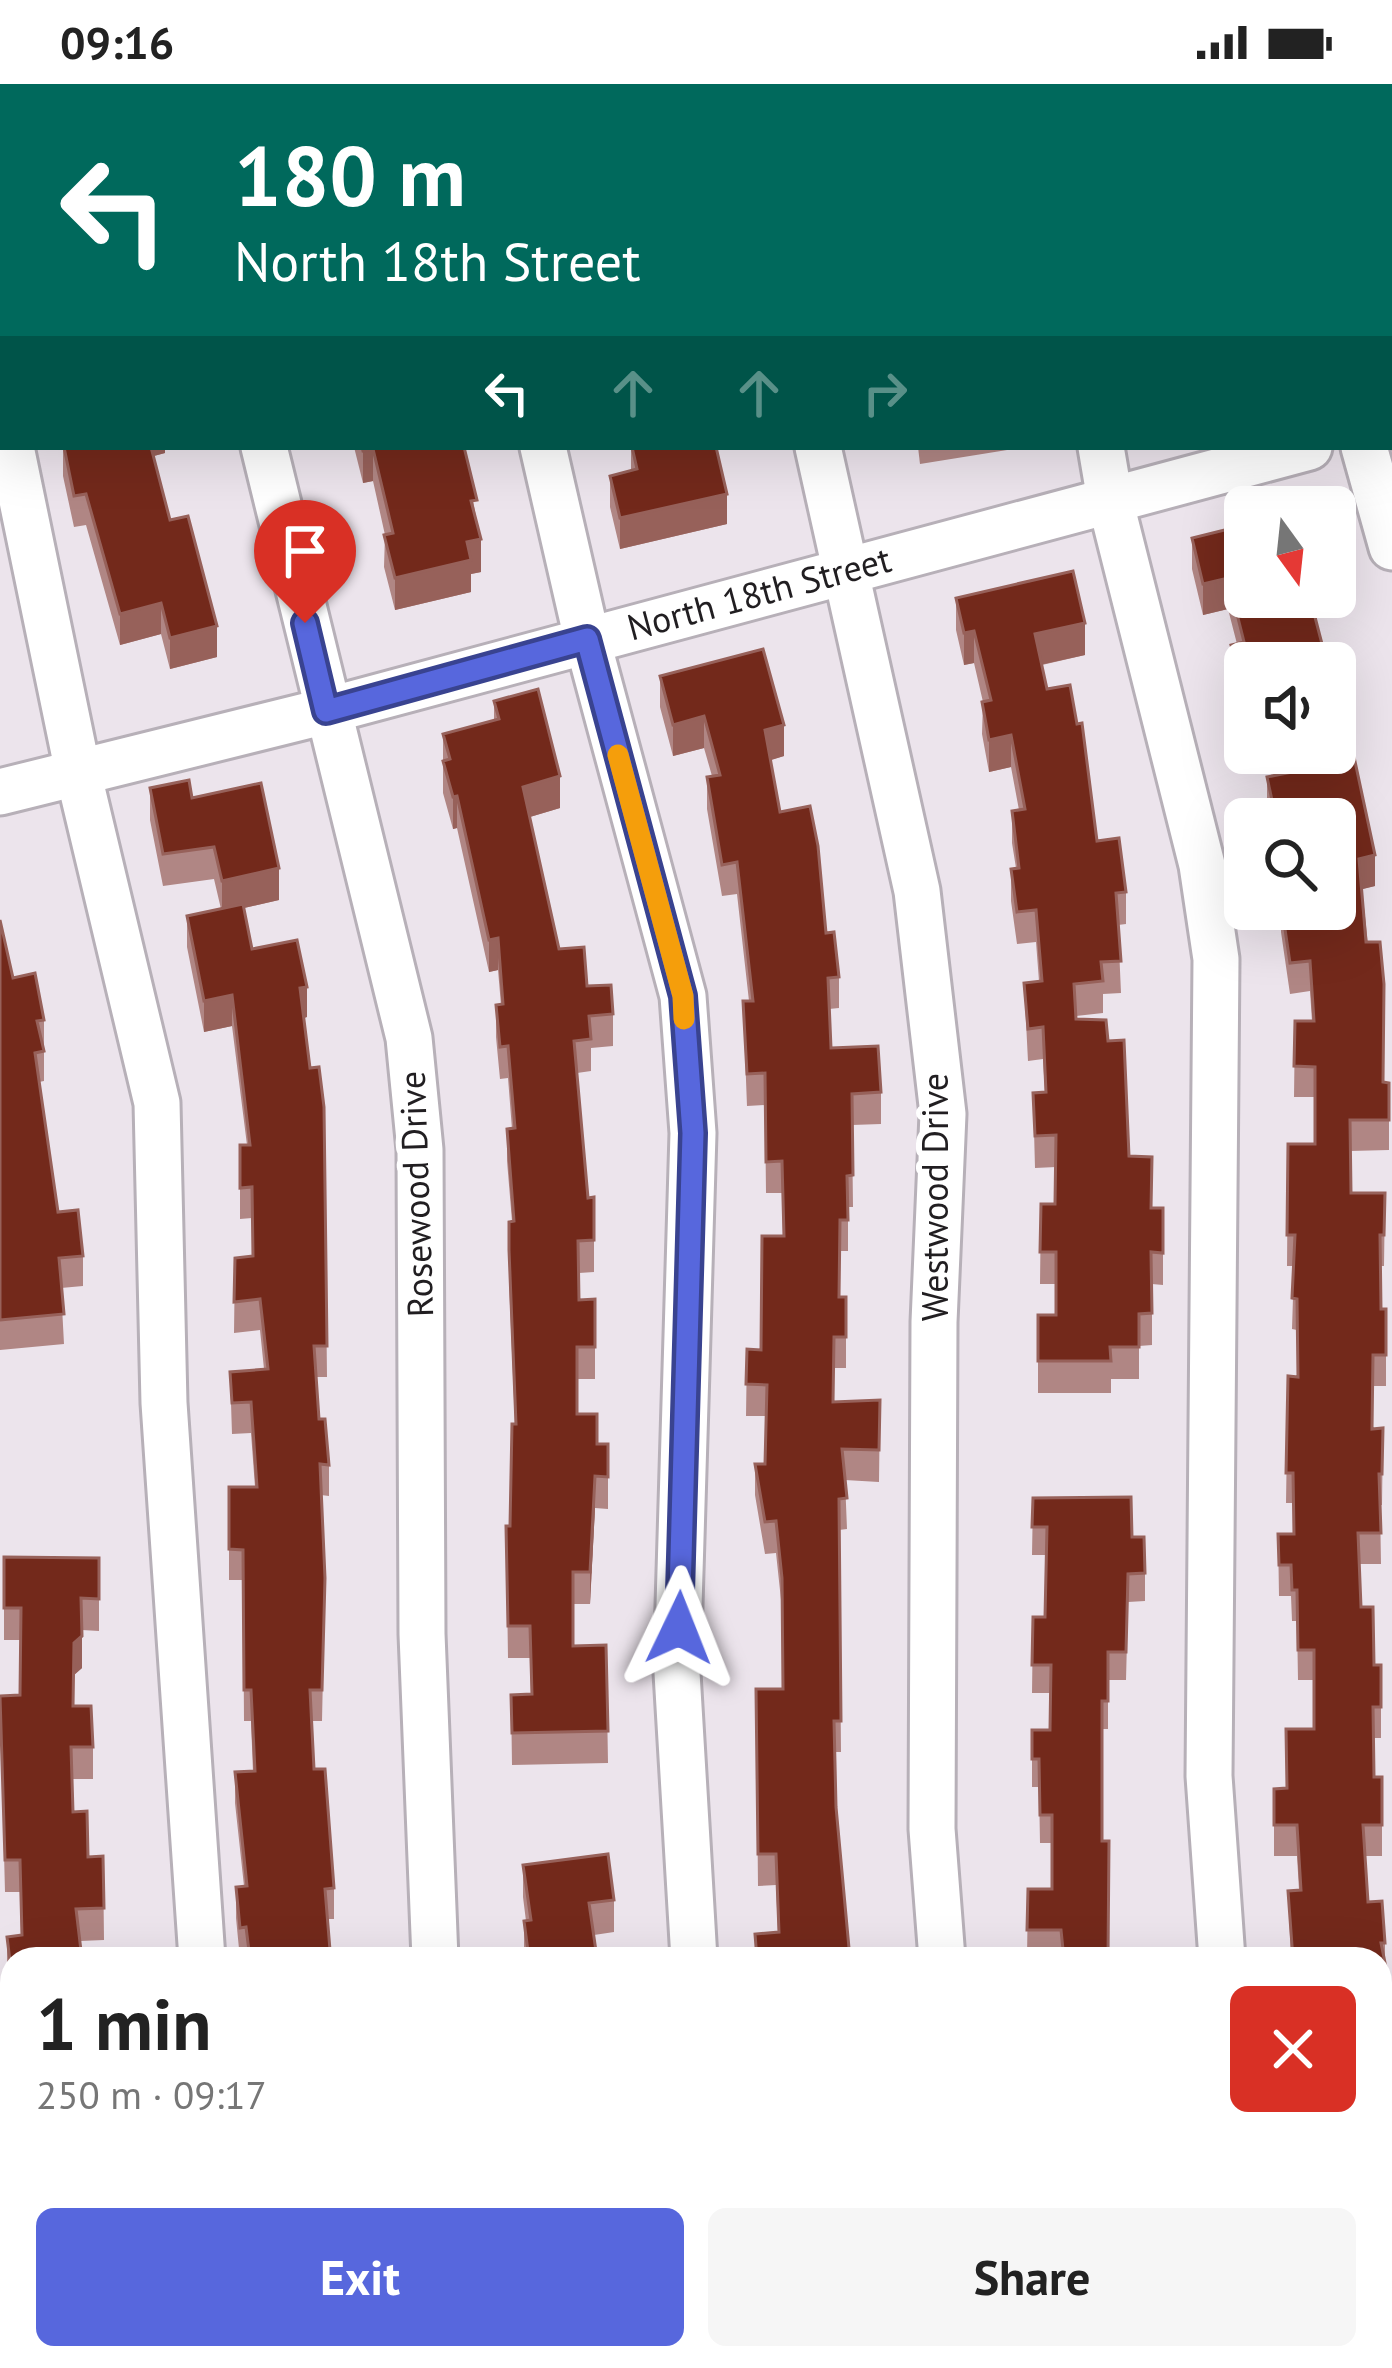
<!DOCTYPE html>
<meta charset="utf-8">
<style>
body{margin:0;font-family:"PT Sans",sans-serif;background:#f6f6f6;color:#222;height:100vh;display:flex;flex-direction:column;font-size:45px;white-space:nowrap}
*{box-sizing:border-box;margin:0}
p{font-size:39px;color:#767676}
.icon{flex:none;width:66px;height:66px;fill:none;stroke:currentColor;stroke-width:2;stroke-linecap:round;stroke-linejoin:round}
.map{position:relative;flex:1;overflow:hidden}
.sheet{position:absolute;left:0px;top:1863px;width:1392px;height:423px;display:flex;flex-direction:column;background:#fff;border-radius:36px 36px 0 0;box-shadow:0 12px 48px #0002}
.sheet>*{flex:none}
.top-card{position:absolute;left:0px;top:0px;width:1392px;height:366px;box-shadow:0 12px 48px #0002;background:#00695c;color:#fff;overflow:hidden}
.needle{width:78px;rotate:165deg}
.controls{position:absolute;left:1224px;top:402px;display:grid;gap:24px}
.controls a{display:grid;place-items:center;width:132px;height:132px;border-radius:18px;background:#fff;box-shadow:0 12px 48px #0002;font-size:60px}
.pin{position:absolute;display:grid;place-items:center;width:102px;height:102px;color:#fff;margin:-123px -51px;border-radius:50% 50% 50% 0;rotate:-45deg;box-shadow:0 0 12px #0007}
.pin .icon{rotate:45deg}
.me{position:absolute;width:132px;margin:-66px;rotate:2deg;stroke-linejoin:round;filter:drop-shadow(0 0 9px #0008)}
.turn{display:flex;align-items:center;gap:42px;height:252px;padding:0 36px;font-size:54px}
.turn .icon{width:156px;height:156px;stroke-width:2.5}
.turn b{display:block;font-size:84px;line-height:102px}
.lanes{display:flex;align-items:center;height:114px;padding:0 36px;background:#0003;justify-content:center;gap:60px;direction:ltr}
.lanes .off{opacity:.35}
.round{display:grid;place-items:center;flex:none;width:126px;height:126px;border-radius:18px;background:#f6f6f6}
.overview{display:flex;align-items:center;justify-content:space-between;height:204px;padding:0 36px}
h1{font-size:72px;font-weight:700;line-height:90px}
.action{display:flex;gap:24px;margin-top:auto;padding:24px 36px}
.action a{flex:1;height:138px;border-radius:18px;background:#5767dd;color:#fff;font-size:48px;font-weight:700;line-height:138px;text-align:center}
.action a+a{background:#f6f6f6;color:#222}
.status{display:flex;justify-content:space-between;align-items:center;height:84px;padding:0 60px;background:#fff;direction:ltr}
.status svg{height:33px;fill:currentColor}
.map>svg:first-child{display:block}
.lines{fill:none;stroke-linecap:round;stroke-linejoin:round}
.minor-casing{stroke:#b7b0b8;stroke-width:51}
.minor{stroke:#fff;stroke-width:45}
.wall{fill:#b08684}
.shaded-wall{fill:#97615a}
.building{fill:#73291b;stroke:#97615a;stroke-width:3}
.route-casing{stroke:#394390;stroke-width:30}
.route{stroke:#5767dd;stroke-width:21}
.slow{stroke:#f59e0b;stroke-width:21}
.labels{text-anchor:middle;stroke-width:12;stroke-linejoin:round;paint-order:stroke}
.street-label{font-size:36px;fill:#211e21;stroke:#fff}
</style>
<div class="status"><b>09:16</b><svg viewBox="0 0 49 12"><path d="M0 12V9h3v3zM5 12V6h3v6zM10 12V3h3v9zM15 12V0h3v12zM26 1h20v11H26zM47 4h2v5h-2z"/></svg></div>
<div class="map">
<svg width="1392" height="2284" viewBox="0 0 1392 2284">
<rect width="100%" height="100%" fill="#ece4ec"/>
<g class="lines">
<defs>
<g id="minor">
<polyline points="205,0 205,3"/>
<polyline points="499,0 499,3"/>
<polyline points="1062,0 1062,3"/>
<polyline points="773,3 773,0"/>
<polyline points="1326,3 1326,0"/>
<polyline points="0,307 3,322"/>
<polyline points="1389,342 1392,341"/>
<polyline points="11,363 78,688 157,1019 164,1319 202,1875"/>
<polyline points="264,363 409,954 420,1066 422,1550 435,1875"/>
<polyline points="543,363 587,555 683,912 693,1049 677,1589 694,1875"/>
<polyline points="818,363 917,807 943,1030 934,1238 932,1745 942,1875"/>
<polyline points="1101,363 1110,416 1202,781 1216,875 1209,1692 1222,1875"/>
<polyline points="1364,363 1392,463"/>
<polyline points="0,708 326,627 1309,363"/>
<polyline points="244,2274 246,2284"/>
<polyline points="501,2274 503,2284"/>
<polyline points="761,2274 763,2284"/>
<polyline points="1008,2274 1011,2284"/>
<polyline points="1295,2274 1297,2284"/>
</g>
</defs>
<use href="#minor" class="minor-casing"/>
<use href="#minor" class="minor"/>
</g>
<g class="wall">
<rect x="298" y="0" width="103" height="3"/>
<polygon points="63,363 165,363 165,369 154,372 170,436 217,573 170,585 161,550 120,561 86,441 74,443 63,392"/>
<polygon points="354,363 464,363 477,439 481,488 471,490 471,508 395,526 384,483 385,451 373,397 363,399"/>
<polygon points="631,363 716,363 727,440 620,465 610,423 610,392 631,387"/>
<polygon points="918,363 1020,363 1020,364 920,380"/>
<polygon points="1192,454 1317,513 1245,579 1241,627 1231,592 1231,561 1237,560 1228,525 1203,531 1192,485"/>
<polygon points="956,514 1085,571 1042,581 1047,605 1097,757 1126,808 1126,840 1118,841 1121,909 1103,910 1103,929 1076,932 1076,935 1108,957 1129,1072 1152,1124 1163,1124 1163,1201 1152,1200 1152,1261 1139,1262 1139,1295 1111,1295 1111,1309 1038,1309 1038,1231 1056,1231 1056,1200 1040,1200 1041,1120 1055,1120 1056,1083 1035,1084 1033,1009 1045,1008 1043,975 1028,977 1024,899 1039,897 1036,858 1017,860 1011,817 1011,785 1016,784 1012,759 1012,727 1019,726 1011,683 989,688 982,650 983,618 974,579 964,581 956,546"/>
<polygon points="660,592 784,672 770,676 780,728 826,849 839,893 839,924 829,925 831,964 881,1008 881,1040 852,1041 853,1123 848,1123 848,1167 840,1167 839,1213 846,1213 846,1284 834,1284 833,1318 880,1316 879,1398 845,1396 847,1445 839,1446 841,1668 834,1668 836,1723 850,1875 755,1875 755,1850 778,1848 776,1801 758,1802 756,1605 782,1605 782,1525 776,1469 765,1470 755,1411 755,1380 765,1380 766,1332 746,1332 747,1265 761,1266 783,1152 782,1109 766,1109 765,1021 747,1022 743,917 749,917 737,810 722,812 707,725 707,693 712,692 704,664 673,672 660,623"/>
<polygon points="494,617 560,724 530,733 559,865 587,902 613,930 613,962 591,964 591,987 577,989 588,1114 594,1113 594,1188 579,1189 579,1216 595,1263 595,1295 577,1295 577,1330 597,1360 608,1360 608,1425 595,1424 590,1520 573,1520 573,1562 606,1561 608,1679 512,1681 511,1611 531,1610 530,1574 508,1574 506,1442 510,1442 515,1340 509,1198 509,1138 512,1137 507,1077 507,1045 512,1045 508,994 500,995 496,953 496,921 501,921 498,886 489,888 457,744 453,745 443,709 443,650 494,637"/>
<polygon points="1348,647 1375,802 1362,805 1383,998 1389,999 1389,1066 1350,1067 1351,1109 1385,1109 1384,1182 1380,1182 1381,1225 1386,1225 1386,1302 1373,1302 1373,1345 1383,1344 1382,1421 1380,1421 1381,1480 1359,1480 1361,1523 1374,1581 1381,1581 1381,1654 1373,1654 1374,1693 1382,1693 1382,1772 1365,1772 1368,1818 1385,1859 1385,1879 1392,1913 1392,2270 1385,2245 1380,1875 1291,1875 1288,1807 1299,1806 1297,1772 1274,1772 1274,1705 1287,1704 1314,1645 1314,1596 1298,1596 1297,1537 1292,1537 1291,1512 1279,1512 1278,1450 1293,1450 1293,1419 1286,1419 1288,1292 1298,1293 1297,1246 1292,1245 1294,1182 1287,1182 1288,1060 1315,1060 1315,1013 1294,1013 1295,937 1312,937 1310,907 1290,910 1281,848 1281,825 1335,825 1335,735 1270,735 1267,724 1267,693 1284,689 1278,669 1335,669"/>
<polygon points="150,704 192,714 279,816 244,824 252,865 307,933 304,934 310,984 324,1023 327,1293 316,1293 319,1335 329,1381 329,1412 321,1411 325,1494 322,1637 311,1637 314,1685 334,1804 334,1835 327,1835 330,1866 339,1875 240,1875 236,1834 236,1803 244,1802 235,1719 235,1688 253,1688 251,1637 244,1637 243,1496 229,1496 229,1403 255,1403 251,1349 232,1350 230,1288 264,1285 260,1246 234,1249 235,1174 252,1172 252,1134 240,1135 240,1061 247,1061 232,942 204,948 187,863 187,832 221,825 214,795 163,802 150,736"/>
<polygon points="0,836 13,894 44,936 44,997 39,998 58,1128 83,1172 83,1202 61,1204 64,1260 0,1266"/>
<polygon points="1033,1414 1132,1453 1145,1489 1145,1517 1128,1518 1126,1596 1108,1596 1108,1645 1102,1645 1102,1757 1108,1873 1124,1875 1027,1874 1028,1805 1052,1805 1052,1759 1040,1759 1039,1703 1032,1703 1032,1646 1050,1646 1050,1609 1032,1609 1033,1533 1045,1533 1046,1471 1032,1471"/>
<polygon points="4,1473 99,1474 99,1547 82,1546 82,1584 74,1591 73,1622 93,1663 93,1695 72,1695 73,1728 88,1773 103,1772 104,1856 80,1857 12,1875 12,1925 7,1885 7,1853 21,1851 20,1808 5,1808 0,1612 20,1611 20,1556 4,1556"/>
<polygon points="523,1781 614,1816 614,1848 594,1851 597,1875 524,1875 524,1837 526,1837 523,1813"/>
<polygon points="75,2274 181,2274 181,2284 77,2284"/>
<polygon points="344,2274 404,2274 406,2284 346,2284"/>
<polygon points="595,2274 689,2274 692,2284 598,2284"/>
<polygon points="829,2274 926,2274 928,2284 832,2284"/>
<polygon points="1115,2274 1202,2274 1204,2284 1117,2284"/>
</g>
<g class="shaded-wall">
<polygon points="146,363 165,363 165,369 146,374"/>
<polygon points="373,365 373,397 363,399 363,367"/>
<polygon points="727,410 727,440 620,465 620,434"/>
<polygon points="481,455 481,488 471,490 471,508 395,526 395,494 467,458"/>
<polygon points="1228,494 1228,525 1203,531 1203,500"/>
<polygon points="1317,513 1317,543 1310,514"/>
<polygon points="161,519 161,550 120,561 120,530"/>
<polygon points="1085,539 1085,571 1035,582 1035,550"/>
<polygon points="217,542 217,573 170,585 170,554"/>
<polygon points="974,547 974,579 964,581 964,549"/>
<polygon points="1245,595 1245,626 1241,627 1241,596"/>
<polygon points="704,632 704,664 673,672 673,641"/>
<polygon points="784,641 784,672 765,678 765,646"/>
<polygon points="1011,651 1011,683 989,688 989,656"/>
<polygon points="560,692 560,724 523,735 523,703"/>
<polygon points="457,712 457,744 453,745 453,713"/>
<polygon points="1375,771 1375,802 1359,806 1359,775"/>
<polygon points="279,784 279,816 222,829 222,797"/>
<polygon points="498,854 498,886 489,888 489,856"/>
<polygon points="307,903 307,933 300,935 300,904"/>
<polygon points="232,911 232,942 204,948 204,917"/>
<polygon points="595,1392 595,1424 590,1520 590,1488"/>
<polygon points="82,1552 82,1584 74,1591 74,1559"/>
<polygon points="1385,2214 1385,2245 1380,2246 1380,2216"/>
<rect x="81" y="2274" width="5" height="10"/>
<rect x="169" y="2274" width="12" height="10"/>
</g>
<g class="building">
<polygon points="46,0 98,0 99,3 47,3"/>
<polygon points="312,0 369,0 369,3 313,3"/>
<polygon points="547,0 677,0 677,3 548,3"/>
<polygon points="864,0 949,0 950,3 865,3"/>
<polygon points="1155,0 1219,0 1219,3 1154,3"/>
<polygon points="64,363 151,363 170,436 188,432 217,542 170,554 161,519 120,530 86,410 74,412"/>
<polygon points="362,363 464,363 477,416 471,417 481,455 467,458 471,476 395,494 384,451 393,449 373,365 363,367"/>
<polygon points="632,363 716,363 727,410 620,434 610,392 637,385"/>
<polygon points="1245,441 1245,513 1312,513 1310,514 1327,579 1245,579 1245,595 1241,596 1231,561 1244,558 1228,494 1203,500 1192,454"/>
<polygon points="1073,487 1085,539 1035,550 1047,605 1070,601 1077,640 1082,639 1097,757 1119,754 1126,808 1116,809 1121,877 1101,878 1103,897 1074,900 1076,935 1106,936 1108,957 1124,956 1129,1072 1152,1073 1151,1124 1163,1124 1163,1169 1151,1168 1152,1229 1139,1230 1139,1263 1110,1263 1111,1277 1038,1277 1038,1231 1056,1231 1056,1168 1040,1168 1041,1120 1055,1120 1056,1051 1035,1052 1033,1009 1046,1008 1043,943 1028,945 1024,899 1042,897 1036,826 1017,828 1011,785 1019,784 1012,727 1025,725 1011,651 989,656 982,618 991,616 974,547 964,549 956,514"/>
<polygon points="763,565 784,641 765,646 780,728 810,722 818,762 826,849 834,848 839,893 828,894 831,964 878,962 881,1008 852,1010 853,1091 847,1092 848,1136 840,1136 839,1213 846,1213 846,1253 834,1253 833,1318 880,1316 879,1366 842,1365 847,1414 839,1415 841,1637 834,1637 836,1723 850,1875 757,1875 755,1850 779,1848 776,1770 758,1770 756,1605 783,1605 782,1494 776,1437 765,1438 755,1380 765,1380 767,1301 746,1300 747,1265 761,1266 762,1152 784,1152 782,1077 766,1078 765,989 747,990 743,917 753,917 737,778 722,781 707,693 720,691 704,632 673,641 660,592"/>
<polygon points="1337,587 1348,625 1344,626 1375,771 1359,775 1366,858 1380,858 1384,900 1383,998 1389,999 1389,1036 1350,1036 1351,1109 1385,1109 1384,1151 1380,1151 1381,1225 1386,1225 1386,1271 1373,1271 1372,1345 1383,1344 1382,1390 1379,1390 1381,1449 1358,1449 1361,1523 1373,1523 1374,1581 1381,1581 1381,1623 1373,1623 1374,1693 1382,1693 1382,1741 1363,1741 1368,1818 1382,1817 1385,1859 1381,1859 1392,1913 1392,2239 1385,2214 1380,2216 1380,1875 1293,1875 1288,1807 1301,1806 1297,1741 1274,1741 1274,1705 1287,1704 1286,1645 1314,1645 1314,1566 1298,1566 1297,1506 1292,1506 1291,1481 1279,1481 1278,1450 1294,1450 1293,1389 1286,1389 1288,1292 1298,1293 1297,1215 1292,1214 1295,1151 1287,1151 1288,1060 1315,1060 1315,983 1294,982 1295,937 1314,937 1310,877 1290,879 1282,825 1335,825 1335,735 1276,735 1267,693 1292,688 1287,669 1335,669 1335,588"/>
<polygon points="538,605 560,692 523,703 559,865 584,863 587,902 611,901 613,930 589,932 591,955 574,957 588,1114 594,1113 594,1156 578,1157 579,1216 595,1215 595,1263 577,1263 577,1330 597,1330 597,1360 608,1360 608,1393 595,1392 590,1488 573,1488 573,1562 606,1561 608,1647 512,1649 511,1611 532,1610 530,1542 508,1542 506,1442 510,1442 512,1340 516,1340 509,1166 509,1138 514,1137 507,1045 515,1044 508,962 500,963 496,921 503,920 498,854 489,856 457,712 453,713 443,677 450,675 443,650 499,635 494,617"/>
<polygon points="189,696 192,714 261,699 279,784 222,797 214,763 163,770 150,704"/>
<polygon points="243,820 252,865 297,856 307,903 300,904 310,984 319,983 324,1023 327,1262 314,1262 319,1335 325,1335 329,1381 320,1380 325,1494 322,1606 310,1606 314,1685 325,1685 334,1804 325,1805 330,1866 337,1865 339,1875 250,1875 246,1843 240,1844 236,1803 247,1802 235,1688 255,1687 251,1606 244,1606 243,1466 229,1465 229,1403 257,1403 251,1318 232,1319 230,1288 268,1285 260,1215 234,1218 235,1174 253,1172 252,1103 240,1104 240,1061 250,1061 232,911 204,917 187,832"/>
<polygon points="0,836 13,894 35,889 44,936 37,937 44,967 35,969 58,1128 78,1126 83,1172 59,1174 64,1230 0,1236"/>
<polygon points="1131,1413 1132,1453 1144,1453 1145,1489 1128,1490 1126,1568 1108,1568 1108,1617 1102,1617 1102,1757 1109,1757 1108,1873 1123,1871 1124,1875 1064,1875 1061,1846 1027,1846 1028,1805 1052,1805 1052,1731 1040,1731 1039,1675 1032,1675 1032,1646 1050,1646 1051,1581 1032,1581 1033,1533 1045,1533 1047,1443 1032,1443 1033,1414"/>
<polygon points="4,1473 99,1474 99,1515 81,1514 82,1552 74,1559 73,1622 91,1622 93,1663 71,1663 73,1728 87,1727 88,1773 103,1772 104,1824 76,1825 82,1875 12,1875 12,1893 7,1853 22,1851 20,1776 5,1776 0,1612 20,1611 21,1524 4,1524"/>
<polygon points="608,1770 614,1816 589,1819 597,1874 529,1875 524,1837 531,1836 523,1781"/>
<polygon points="88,2274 172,2274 174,2284 91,2284"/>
<polygon points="352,2274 404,2274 406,2284 354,2284"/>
<polygon points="603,2274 689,2274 692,2284 599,2284 605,2282"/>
<polygon points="840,2274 926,2274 928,2284 843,2284"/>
<polygon points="1127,2274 1202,2274 1204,2284 1129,2284"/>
</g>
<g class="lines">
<defs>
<polyline id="route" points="305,539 326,627 587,555 683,912 693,1049 679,1544"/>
</defs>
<use href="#route" class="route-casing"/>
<use href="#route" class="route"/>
<polyline class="slow" points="618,671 683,912 684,935"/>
</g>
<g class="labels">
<g class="street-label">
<text transform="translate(759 509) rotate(-15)" y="13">North 18th Street</text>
<text transform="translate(416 1110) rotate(-92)" y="13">Rosewood Drive</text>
<text transform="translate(935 1113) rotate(-90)" y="13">Westwood Drive</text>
</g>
</g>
</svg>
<div class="controls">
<a><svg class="needle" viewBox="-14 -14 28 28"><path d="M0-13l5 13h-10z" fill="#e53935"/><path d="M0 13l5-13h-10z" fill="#767676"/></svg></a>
<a><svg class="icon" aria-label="sound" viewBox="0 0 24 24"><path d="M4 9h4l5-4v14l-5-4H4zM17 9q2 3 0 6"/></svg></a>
<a><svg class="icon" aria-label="search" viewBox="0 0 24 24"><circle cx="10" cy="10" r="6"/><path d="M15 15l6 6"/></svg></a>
</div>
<div class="pin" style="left:305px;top:539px;background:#d93025"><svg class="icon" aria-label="arrive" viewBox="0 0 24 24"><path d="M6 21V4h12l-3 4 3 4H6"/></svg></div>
<svg class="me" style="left:679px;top:1544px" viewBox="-20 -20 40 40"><path d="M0-17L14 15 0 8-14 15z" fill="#5767dd" stroke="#fff" stroke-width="4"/></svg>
<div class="top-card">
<div class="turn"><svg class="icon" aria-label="left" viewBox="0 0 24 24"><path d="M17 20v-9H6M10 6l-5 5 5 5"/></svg><div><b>180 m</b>North 18th Street</div></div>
<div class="lanes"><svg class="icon" aria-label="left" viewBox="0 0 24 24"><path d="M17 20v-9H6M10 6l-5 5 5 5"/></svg><svg class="icon off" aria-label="ahead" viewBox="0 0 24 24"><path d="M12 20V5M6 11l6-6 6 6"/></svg><svg class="icon off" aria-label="ahead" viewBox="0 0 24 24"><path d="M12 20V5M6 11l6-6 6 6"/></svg><svg class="icon off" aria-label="right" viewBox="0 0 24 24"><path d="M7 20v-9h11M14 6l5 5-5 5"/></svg></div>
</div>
<section class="sheet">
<div class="overview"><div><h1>1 min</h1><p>250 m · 09:17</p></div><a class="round" style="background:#d93025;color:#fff"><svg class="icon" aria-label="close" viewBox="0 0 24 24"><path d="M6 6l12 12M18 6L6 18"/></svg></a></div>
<div class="action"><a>Exit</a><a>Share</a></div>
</section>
</div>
